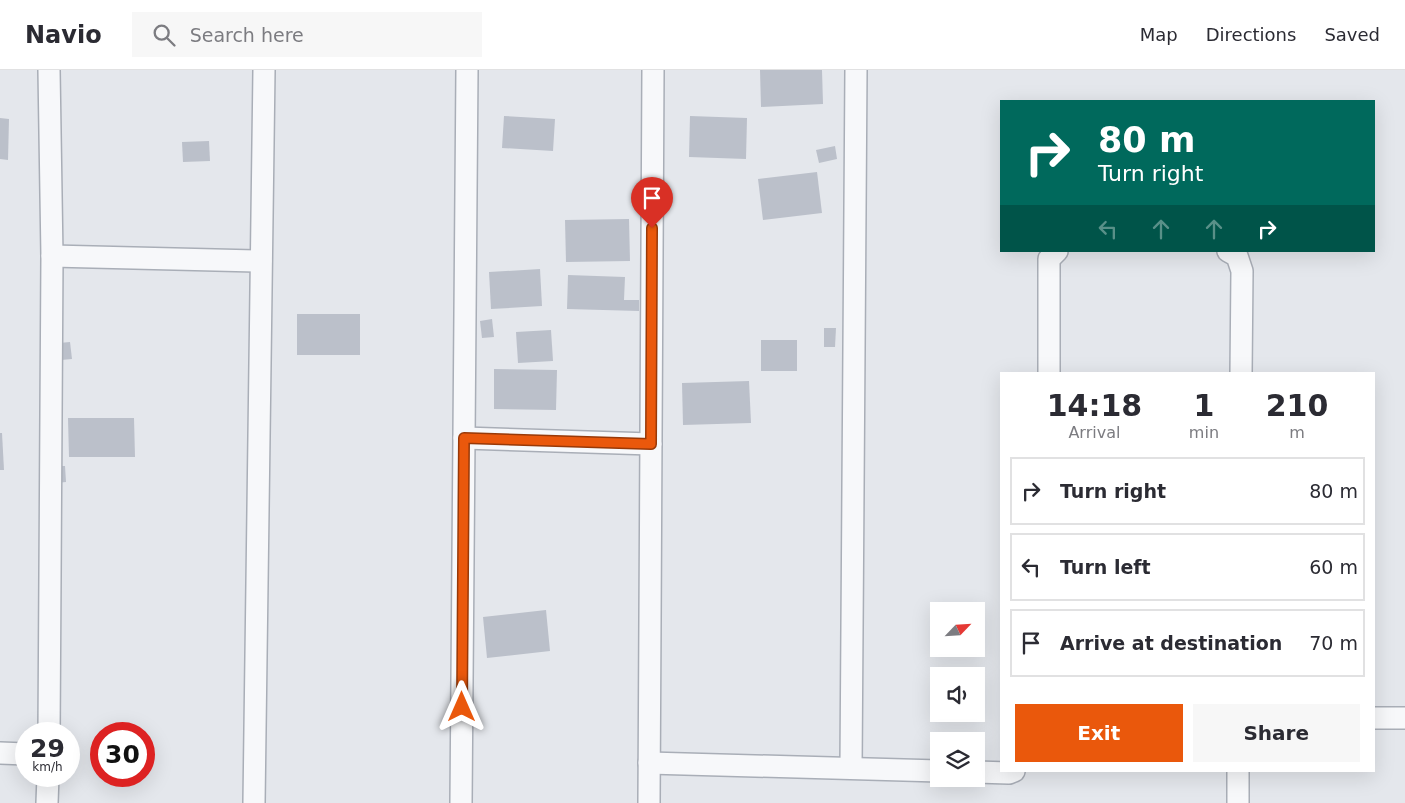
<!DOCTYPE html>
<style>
body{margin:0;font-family:"DejaVu Sans",sans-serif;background:#f7f7f7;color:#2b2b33;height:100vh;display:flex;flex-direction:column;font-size:19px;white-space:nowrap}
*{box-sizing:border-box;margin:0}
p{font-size:16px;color:#7c7c81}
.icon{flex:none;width:28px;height:28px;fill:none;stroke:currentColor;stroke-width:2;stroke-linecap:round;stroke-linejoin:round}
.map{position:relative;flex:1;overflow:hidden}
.sheet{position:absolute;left:1000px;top:302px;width:375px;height:400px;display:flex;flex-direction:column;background:#fff;border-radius:0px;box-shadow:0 5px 20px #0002}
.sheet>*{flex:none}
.banner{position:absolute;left:1000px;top:30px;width:375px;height:152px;border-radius:0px;box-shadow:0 5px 20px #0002;background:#00695c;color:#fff;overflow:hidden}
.needle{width:32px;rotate:65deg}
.fabs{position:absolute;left:930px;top:532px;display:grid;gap:10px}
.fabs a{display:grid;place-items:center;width:55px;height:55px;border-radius:0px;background:#fff;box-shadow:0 5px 20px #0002;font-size:25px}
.speed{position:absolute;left:15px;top:652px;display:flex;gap:10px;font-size:25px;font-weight:700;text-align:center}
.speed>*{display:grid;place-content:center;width:65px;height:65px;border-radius:50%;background:#fff;box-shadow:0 5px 20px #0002;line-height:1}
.speed small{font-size:12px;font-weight:400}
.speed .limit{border:8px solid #d22;background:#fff;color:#111}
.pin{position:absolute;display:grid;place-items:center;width:42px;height:42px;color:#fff;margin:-51px -21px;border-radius:50% 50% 50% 0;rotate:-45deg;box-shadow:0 0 5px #0007}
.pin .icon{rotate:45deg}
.me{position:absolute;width:55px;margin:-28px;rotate:0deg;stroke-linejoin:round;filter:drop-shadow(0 0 4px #0008)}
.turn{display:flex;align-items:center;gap:18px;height:105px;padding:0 15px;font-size:22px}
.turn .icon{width:65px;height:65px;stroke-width:2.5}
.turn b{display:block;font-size:35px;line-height:42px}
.lanes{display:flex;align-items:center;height:48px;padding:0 15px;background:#0003;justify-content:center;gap:25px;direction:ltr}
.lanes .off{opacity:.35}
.eta{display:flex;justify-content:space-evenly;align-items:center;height:85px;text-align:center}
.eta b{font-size:30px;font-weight:700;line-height:35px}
.primary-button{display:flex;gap:10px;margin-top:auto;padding:10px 15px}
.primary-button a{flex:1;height:58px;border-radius:0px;background:#ea580c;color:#fff;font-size:20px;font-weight:700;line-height:58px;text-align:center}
.primary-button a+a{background:#f7f7f7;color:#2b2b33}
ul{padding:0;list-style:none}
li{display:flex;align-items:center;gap:15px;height:68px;margin:0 10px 8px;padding:0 5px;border:2px solid #e1e1e2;border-radius:0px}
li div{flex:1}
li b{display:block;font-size:19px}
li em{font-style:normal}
header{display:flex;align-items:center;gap:30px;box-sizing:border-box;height:70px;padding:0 25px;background:#fff;border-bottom:1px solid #e1e1e2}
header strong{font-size:24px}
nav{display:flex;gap:28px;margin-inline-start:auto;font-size:18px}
.search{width:350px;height:45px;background:#f7f7f7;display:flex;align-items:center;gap:12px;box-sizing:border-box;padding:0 18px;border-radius:0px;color:#7c7c81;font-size:19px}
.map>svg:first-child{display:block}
.building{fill:#bbc0ca}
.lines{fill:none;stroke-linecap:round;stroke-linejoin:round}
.minor-casing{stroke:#a9aeb7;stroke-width:24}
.minor{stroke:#f7f8fa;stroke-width:21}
.route-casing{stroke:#983908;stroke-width:12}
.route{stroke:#ea580c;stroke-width:9}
</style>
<header>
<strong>Navio</strong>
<div class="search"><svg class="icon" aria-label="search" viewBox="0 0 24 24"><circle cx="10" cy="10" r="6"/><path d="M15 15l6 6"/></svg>Search here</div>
<nav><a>Map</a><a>Directions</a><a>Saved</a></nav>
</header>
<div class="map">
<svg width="1405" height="733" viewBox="0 0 1405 733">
<rect width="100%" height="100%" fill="#e4e7ec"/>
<g class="building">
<polygon points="760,0 822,0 823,34 761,37"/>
<polygon points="504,46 555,49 553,81 502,78"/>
<polygon points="690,46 747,48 746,89 689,87"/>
<polygon points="0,48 9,49 8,90 0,89"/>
<polygon points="209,71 210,91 183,92 182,72"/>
<polygon points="835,76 837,89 819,93 816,80"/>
<polygon points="817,102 822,143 763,150 758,109"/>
<polygon points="629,149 630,191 566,192 565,150"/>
<polygon points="540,199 542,236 491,239 489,202"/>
<polygon points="568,205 625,207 624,230 639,230 639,241 567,239"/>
<rect x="297" y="244" width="63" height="41"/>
<polygon points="492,249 494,267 482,268 480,251"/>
<polygon points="824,258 836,258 835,277 824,277"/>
<polygon points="551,260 553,291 518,293 516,262"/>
<rect x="761" y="270" width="36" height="31"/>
<polygon points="70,272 72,289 61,290 59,273"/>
<polygon points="494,299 557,300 556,340 494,339"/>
<polygon points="749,311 751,353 683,355 682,313"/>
<polygon points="68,348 134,348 135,387 69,387"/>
<polygon points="0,363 2,363 4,400 0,400"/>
<polygon points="55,396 65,396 66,412 56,413"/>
<polygon points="546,540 550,581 487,588 483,547"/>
</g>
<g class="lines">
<defs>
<g id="minor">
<polyline points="49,0 52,186 49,664"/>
<polyline points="1228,181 1237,186 1242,201 1241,304"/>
<polyline points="52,186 261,191"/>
<polyline points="1049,304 1049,189 1057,181"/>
<polyline points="464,368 651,374"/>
<polyline points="1374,648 1405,648"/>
<polyline points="0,683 26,684"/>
<polyline points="649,693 939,701"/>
<polyline points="851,698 856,0"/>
<polyline points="976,702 1009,703 1014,701"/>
<polyline points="47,733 48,706"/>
<polyline points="254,733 264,0"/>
<polyline points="461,733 467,0"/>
<polyline points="649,733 653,0"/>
<polyline points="1238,733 1238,701"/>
</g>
</defs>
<use href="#minor" class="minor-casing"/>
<use href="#minor" class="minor"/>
</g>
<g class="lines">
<defs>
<polyline id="route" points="462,637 464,368 651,374 652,158"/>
</defs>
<use href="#route" class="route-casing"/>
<use href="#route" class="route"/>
</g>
</svg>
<div class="fabs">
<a><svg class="needle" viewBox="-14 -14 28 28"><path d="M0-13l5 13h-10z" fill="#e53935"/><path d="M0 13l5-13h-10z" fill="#7c7c81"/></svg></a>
<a><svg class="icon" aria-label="sound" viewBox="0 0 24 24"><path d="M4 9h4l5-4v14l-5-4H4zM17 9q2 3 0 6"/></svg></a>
<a><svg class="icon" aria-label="layers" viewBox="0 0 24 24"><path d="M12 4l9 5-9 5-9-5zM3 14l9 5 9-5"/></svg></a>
</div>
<div class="speed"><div>29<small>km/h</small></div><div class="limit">30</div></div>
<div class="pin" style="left:652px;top:158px;background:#d93025"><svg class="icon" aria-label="arrive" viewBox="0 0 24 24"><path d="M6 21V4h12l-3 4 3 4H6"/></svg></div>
<svg class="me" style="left:462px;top:637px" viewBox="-20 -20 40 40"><path d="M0-17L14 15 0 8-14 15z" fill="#ea580c" stroke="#fff" stroke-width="4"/></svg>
<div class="banner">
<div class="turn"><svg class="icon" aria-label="right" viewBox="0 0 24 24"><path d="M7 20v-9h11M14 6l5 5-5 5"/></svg><div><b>80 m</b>Turn right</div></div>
<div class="lanes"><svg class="icon off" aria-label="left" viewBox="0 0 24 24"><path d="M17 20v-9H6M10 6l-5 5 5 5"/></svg><svg class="icon off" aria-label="ahead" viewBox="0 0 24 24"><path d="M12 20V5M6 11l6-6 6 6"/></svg><svg class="icon off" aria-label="ahead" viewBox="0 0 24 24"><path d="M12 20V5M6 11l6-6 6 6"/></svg><svg class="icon" aria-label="right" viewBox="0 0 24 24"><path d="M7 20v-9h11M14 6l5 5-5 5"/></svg></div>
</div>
<section class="sheet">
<div class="eta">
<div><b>14:18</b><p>Arrival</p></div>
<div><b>1</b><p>min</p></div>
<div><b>210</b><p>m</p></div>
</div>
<ul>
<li><svg class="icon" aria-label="right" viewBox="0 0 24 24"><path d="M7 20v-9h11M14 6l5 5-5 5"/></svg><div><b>Turn right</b></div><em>80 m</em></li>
<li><svg class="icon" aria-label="left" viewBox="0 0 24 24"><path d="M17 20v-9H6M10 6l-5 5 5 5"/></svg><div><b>Turn left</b></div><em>60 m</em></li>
<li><svg class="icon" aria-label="arrive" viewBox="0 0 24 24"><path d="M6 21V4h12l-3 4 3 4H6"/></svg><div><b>Arrive at destination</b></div><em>70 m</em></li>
</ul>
<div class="primary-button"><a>Exit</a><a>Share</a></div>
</section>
</div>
